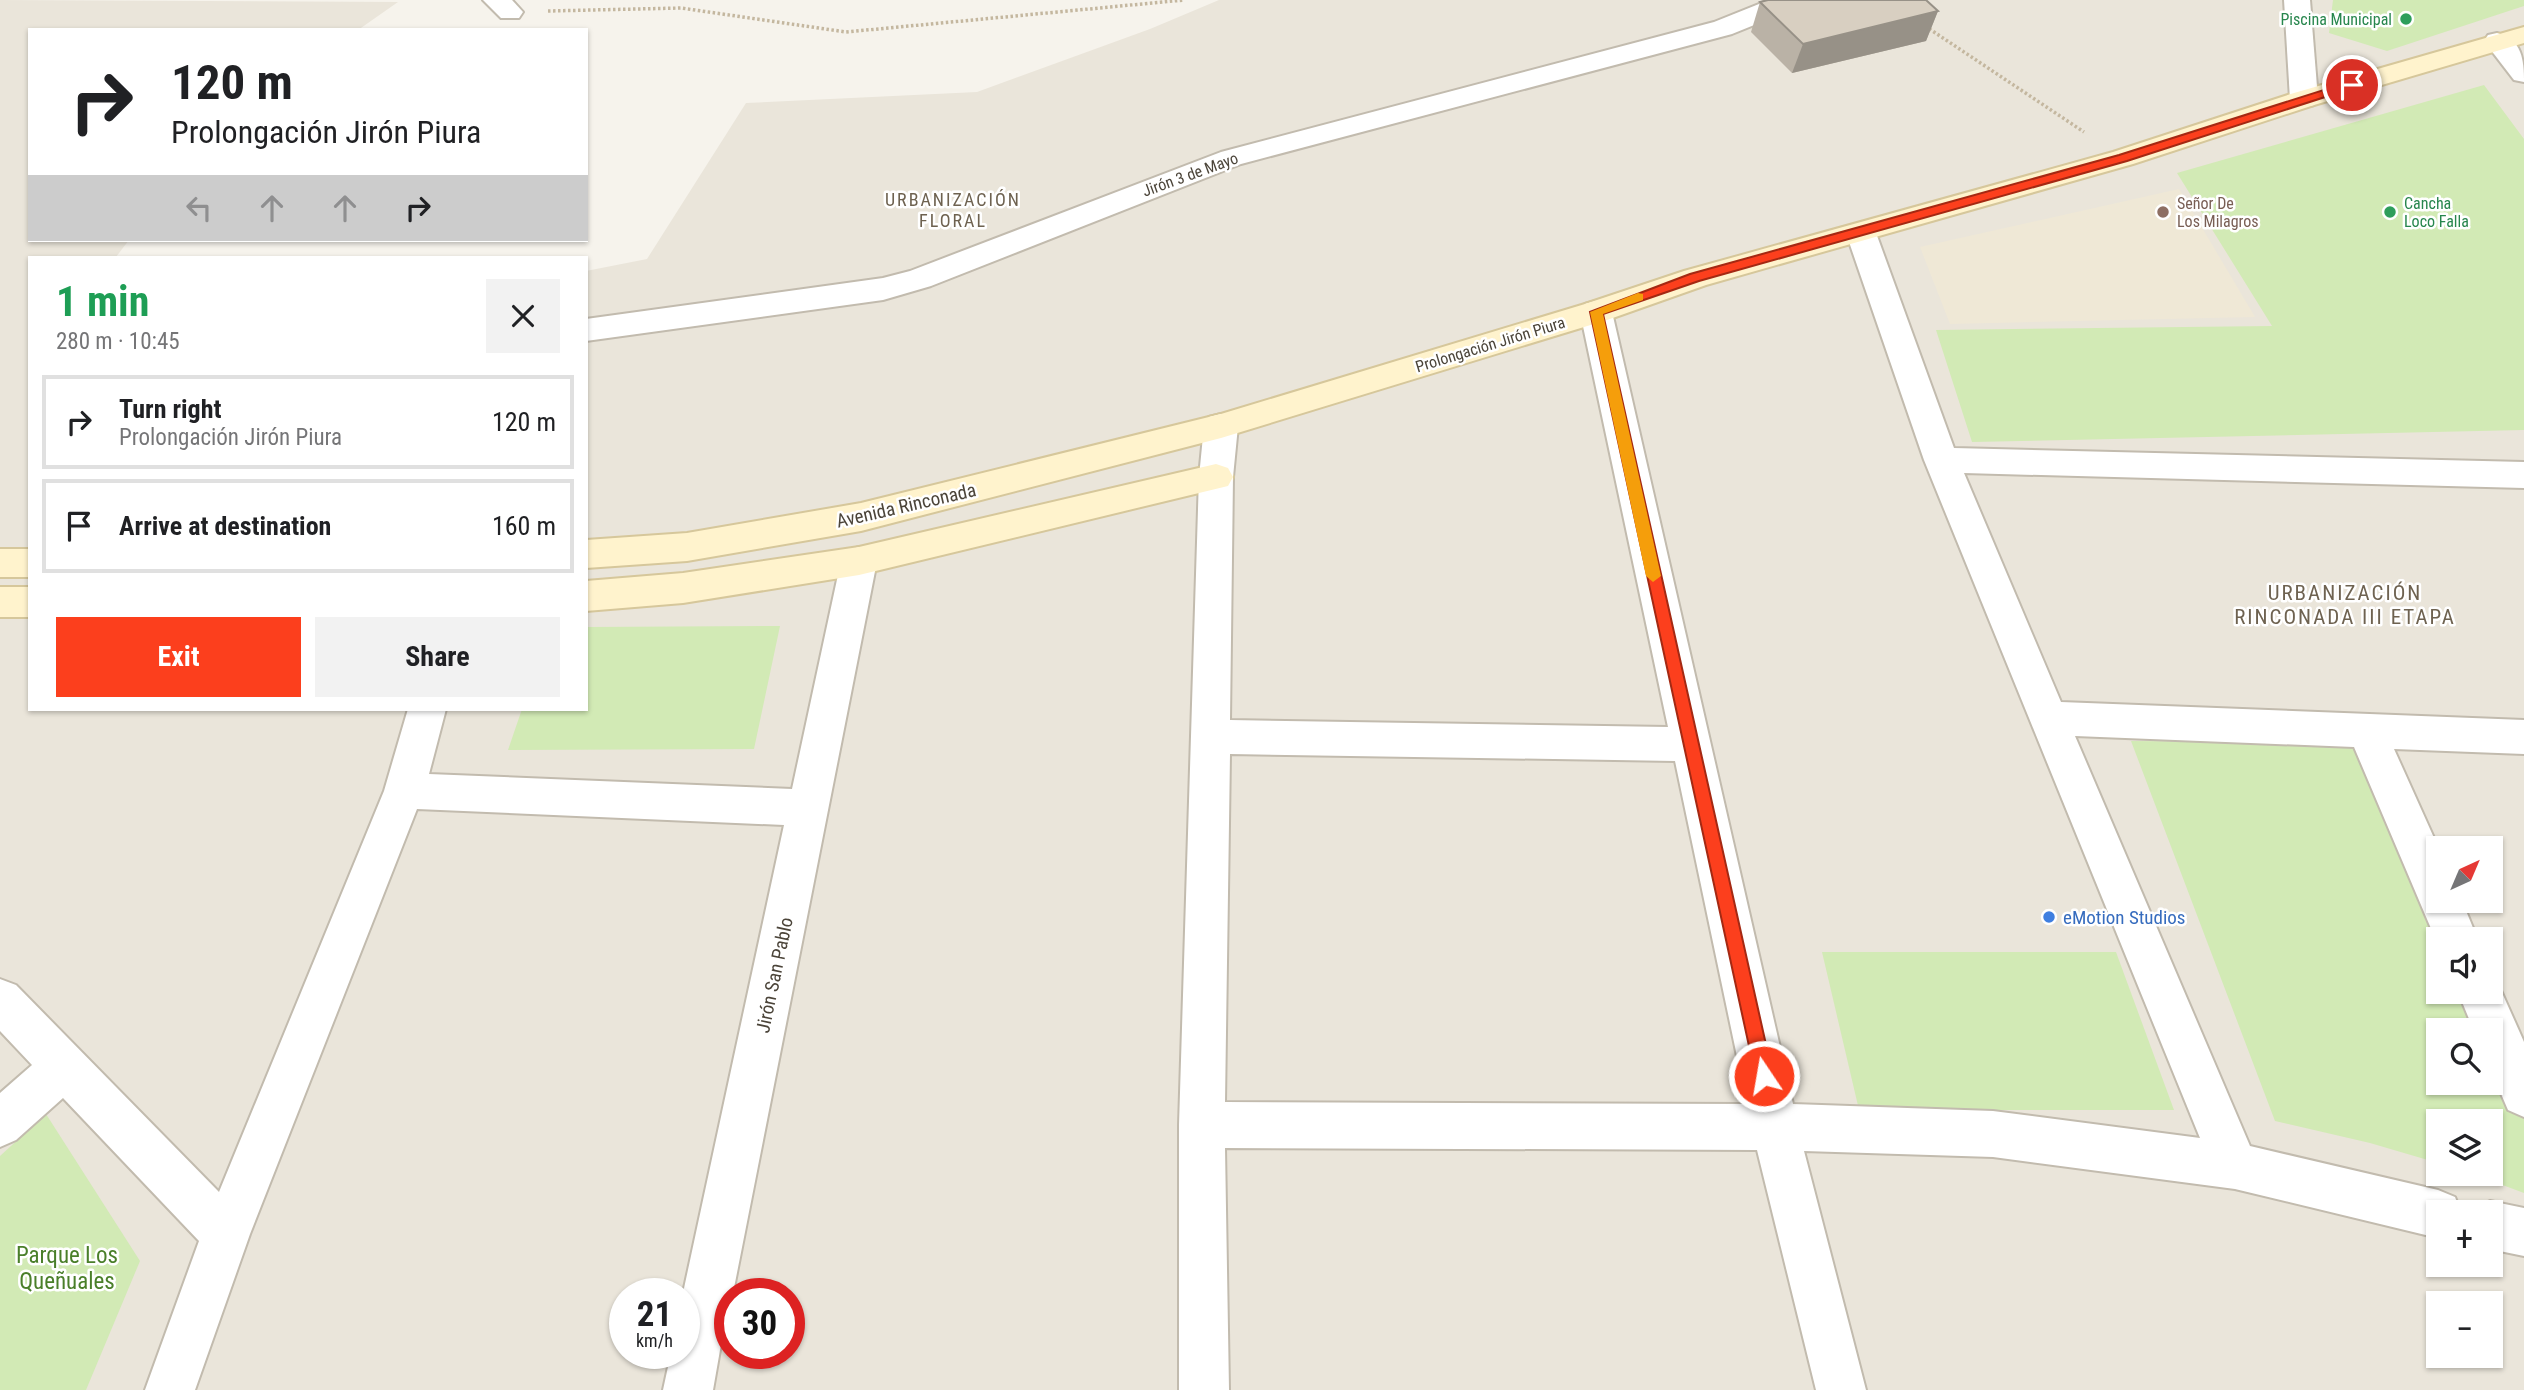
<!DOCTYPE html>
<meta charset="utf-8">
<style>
body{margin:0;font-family:"Roboto Condensed",sans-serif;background:#f2f2f2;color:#202124;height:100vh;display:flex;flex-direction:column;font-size:26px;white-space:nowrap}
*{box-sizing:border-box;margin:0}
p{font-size:23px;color:#757577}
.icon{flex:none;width:38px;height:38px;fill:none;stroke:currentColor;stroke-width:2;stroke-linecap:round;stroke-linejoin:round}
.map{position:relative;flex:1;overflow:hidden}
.panel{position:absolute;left:28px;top:256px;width:560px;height:455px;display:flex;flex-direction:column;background:#fff;border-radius:0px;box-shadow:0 2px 5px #0004}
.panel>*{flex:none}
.hud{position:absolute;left:28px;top:28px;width:560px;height:214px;border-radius:0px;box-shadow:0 2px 5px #0004;background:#fff;color:#202124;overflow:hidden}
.needle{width:46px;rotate:44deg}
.controls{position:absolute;left:2426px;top:836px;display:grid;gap:14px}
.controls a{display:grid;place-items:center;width:77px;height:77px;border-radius:0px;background:#fff;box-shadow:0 2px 5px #0004;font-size:35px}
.speed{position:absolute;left:609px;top:1278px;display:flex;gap:14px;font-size:35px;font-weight:700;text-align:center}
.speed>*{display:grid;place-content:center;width:91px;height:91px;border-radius:50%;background:#fff;box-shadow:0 2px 5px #0004;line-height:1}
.speed small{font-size:18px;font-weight:400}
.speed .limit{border:10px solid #d22;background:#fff;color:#111}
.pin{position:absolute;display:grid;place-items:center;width:60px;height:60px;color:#fff;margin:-30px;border:4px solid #fff;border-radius:50%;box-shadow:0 2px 7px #0007}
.me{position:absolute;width:77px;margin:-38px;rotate:348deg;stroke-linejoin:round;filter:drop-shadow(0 0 5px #0008)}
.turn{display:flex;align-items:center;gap:24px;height:147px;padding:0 28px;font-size:32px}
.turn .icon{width:91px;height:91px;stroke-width:2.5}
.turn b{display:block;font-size:49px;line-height:60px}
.lanes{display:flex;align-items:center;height:66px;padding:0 28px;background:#0003;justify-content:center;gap:35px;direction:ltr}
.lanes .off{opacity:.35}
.round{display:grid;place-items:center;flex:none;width:74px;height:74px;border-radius:0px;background:#f2f2f2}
.overview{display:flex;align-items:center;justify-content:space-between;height:119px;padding:0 28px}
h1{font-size:42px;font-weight:700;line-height:52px;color:#1e9e55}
.primary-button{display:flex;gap:14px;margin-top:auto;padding:14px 28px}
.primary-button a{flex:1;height:80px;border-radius:0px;background:#fc3f1d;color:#fff;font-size:28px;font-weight:700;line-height:80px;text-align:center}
.primary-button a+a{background:#f2f2f2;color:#202124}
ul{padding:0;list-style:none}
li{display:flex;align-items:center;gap:21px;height:94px;margin:0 14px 10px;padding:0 14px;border:4px solid #e0e0e0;border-radius:0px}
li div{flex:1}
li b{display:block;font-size:26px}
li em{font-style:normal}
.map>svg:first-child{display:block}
.residential{fill:#eae5da;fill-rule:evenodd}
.education{fill:#efe8d6}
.green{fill:#d2eab5}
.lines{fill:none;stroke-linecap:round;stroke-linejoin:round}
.street-casing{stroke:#c2bbae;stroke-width:4}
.secondary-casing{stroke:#d6c79b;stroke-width:4}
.path{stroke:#c4b79f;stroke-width:3.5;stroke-dasharray:2.5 2.5;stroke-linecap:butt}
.street{fill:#fff;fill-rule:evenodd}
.secondary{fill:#fff3cd;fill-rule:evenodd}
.wall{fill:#bab2a6}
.shaded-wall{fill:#979187}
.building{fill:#d8cfc1;stroke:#979187;stroke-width:2}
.route{fill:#fc3f1d;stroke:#a42913;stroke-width:2}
.slow{fill:#f59e0b}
.leisure-dot{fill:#2e9e5b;stroke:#fff;stroke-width:2.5}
.education-dot{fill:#8d6e63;stroke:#fff;stroke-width:2.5}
.shop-dot{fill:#3f7fe0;stroke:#fff;stroke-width:2.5}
.labels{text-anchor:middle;stroke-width:5;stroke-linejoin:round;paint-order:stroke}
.far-leisure-label{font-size:16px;fill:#27864d;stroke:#fff;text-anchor:end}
.far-street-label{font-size:16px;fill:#4b4439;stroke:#fff}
.far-education-label{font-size:16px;fill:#785e54;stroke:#fff;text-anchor:start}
.far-neighbourhood-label{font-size:18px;letter-spacing:2px;fill:#6e6250;stroke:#fff}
.street-label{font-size:19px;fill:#4b4439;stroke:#fff}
.shop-label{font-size:19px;fill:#366cbe;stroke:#fff;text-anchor:start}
.neighbourhood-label{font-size:21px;letter-spacing:2px;fill:#6e6250;stroke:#fff}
.near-park-label{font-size:23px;fill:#4a7f2a;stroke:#fff}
</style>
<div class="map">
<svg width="2524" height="1390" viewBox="0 0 2524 1390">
<rect width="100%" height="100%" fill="#f6f3ec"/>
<path class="residential" d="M 0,0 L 398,2 L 358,30 L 30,30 L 30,240 L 129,240 L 116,257 L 30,257 L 30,709 L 586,709 L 586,271 L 647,259 L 746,103 L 977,92 L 1150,29 L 1219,0 L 2524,0 L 2524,1390 L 0,1390 ZM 2438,849 L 2490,849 L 2490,901 L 2438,901 ZM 2438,940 L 2490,940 L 2490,992 L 2438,992 ZM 2438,1031 L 2490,1031 L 2490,1083 L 2438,1083 ZM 2438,1122 L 2490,1122 L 2490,1174 L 2438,1174 ZM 2438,1213 L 2490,1213 L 2490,1265 L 2438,1265 ZM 625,1293 L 684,1293 L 684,1353 L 625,1353 ZM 730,1293 L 789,1293 L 789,1353 L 730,1353 ZM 2438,1304 L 2490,1304 L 2490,1356 L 2438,1356 Z"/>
<polygon class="education" points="2179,189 2255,317 1950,324 1920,247"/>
<g class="green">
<polygon points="2333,0 2524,0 2524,6 2387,51 2329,33"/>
<polygon points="2484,85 2524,139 2524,430 1972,442 1936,330 2272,326 2177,173"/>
<polygon points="780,626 754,749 508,750 522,709 586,709 586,627"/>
<polygon points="2131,741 2362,743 2438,940 2438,992 2470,992 2487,1031 2438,1031 2438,1083 2490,1083 2490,1038 2524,1115 2524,1193 2473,1174 2490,1174 2490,1122 2438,1122 2438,1163 2370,1143 2275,1121"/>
<polygon points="1822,952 2116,952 2174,1110 1859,1110"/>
<polygon points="46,1114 140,1261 86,1390 0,1390 0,1156"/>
</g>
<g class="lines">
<defs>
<g id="street">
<polygon points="483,0 512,0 523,12 519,18 501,18"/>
<polygon points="1769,0 1805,0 1801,6 1732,34 1241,164 931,286 883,300 586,341 586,319 883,278 910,271 1221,152 1714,22"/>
<polygon points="2284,0 2310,0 2318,99 2314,105 2304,107 2294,105 2290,99"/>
<path d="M 2497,33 C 2522,39 2524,60 2524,82 L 2514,80 L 2484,41 L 2488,35 Z"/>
<path d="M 1861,223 L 1872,226 L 1876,233 L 1954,448 L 2524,462 L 2524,488 L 1964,473 L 2061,702 L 2524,720 L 2524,754 L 2394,749 L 2439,849 L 2438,901 L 2462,901 L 2478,940 L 2438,940 L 2438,945 L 2354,747 L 2075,736 L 2250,1146 L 2438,1190 L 2455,1197 L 2461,1213 L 2438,1213 L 2438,1238 L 2235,1189 L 1993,1157 L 1804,1151 L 1866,1390 L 1816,1390 L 1757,1150 L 1225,1148 L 1229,1390 L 1179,1390 L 1179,1125 L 1199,477 L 1204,426 L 1209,417 L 1221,414 L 1233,417 L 1238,426 L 1233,477 L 1230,720 L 1668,727 L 1580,312 L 1585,304 L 1596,301 L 1607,304 L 1612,312 L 1793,1104 L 1993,1111 L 2200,1138 L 1924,460 L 1846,233 L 1850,226 ZM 1230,754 L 1675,761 L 1747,1104 L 1225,1102 Z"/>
<polygon points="859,547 872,551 877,561 733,1293 730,1293 713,1390 663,1390 671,1353 684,1353 683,1293 784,825 417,809 250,1234 195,1390 145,1390 199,1241 63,1098 16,1140 0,1147 0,1093 32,1065 0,1031 0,979 16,985 219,1192 384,791 408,709 446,709 429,774 792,789 841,561 846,551"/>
<polygon points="2490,975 2495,977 2524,1042 2524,1117 2508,1110 2490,1068 2490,1031 2474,1031 2458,992 2490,992"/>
<polygon points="2490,1201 2524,1208 2524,1256 2490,1249 2490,1213 2471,1213 2473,1208"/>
</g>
<g id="secondary">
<polygon points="2524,27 2524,43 2314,105 2133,164 1706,285 1607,320 1221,438 861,531 687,561 586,568 586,540 687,533 861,503 1221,414 1585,304 1684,271 2113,152 2294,93"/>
<polygon points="1216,464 1228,468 1233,477 1228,486 859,575 683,603 586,611 586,581 683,573 859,547"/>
<rect x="0" y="549" width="30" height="28"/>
<rect x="0" y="587" width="30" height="30"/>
</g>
</defs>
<use href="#street" class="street-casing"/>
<use href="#secondary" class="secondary-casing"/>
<g class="path">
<polyline points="548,11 681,8 846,32 1184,0"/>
<polyline points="1925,26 2084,132"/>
</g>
<use href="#street" class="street"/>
<use href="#secondary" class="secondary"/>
</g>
<polygon class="wall" points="1760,2 1938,11 1926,41 1792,73 1751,32"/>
<polygon class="shaded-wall" points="1938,11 1926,41 1792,73 1803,44"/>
<polygon class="building" points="1768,0 1926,0 1938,11 1803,44 1760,2"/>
<polygon class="route" points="2352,81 2358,85 2356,87 2127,161 1699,281 1603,314 1773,1076 1770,1083 1764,1085 1757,1083 1590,312 1690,274 2119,155"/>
<polygon class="slow" points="1638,293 1643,294 1643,300 1603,314 1661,576 1653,582 1646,576 1590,312"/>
<g class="leisure-dot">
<circle cx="2406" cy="19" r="7"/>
<circle cx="2390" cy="212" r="7"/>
</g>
<circle class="education-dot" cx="2163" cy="212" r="7"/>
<circle class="shop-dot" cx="2049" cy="917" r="7"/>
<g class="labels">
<g class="far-leisure-label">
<text x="2392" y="25">Piscina Municipal</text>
<text x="2404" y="209" text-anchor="start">Cancha<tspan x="2404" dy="18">Loco Falla</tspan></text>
</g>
<g class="far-street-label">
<text transform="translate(1190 174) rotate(-20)" y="6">Jirón 3 de Mayo</text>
<text transform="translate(1490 344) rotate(-17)" y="6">Prolongación Jirón Piura</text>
</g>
<g class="far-education-label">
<text x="2177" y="209">Señor De<tspan x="2177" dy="18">Los Milagros</tspan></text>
</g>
<g class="far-neighbourhood-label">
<text x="953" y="206">URBANIZACIÓN<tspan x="953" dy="21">FLORAL</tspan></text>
</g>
<g class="street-label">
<text transform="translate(906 505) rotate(-13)" y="7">Avenida Rinconada</text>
<text transform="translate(774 975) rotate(-78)" y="7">Jirón San Pablo</text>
</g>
<g class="shop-label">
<text x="2063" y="924">eMotion Studios</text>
</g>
<g class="neighbourhood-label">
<text x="2345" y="600">URBANIZACIÓN<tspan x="2345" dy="24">RINCONADA III ETAPA</tspan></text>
</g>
<g class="near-park-label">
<text x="67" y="1263">Parque Los<tspan x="67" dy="26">Queñuales</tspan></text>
</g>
</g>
</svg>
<div class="controls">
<a><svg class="needle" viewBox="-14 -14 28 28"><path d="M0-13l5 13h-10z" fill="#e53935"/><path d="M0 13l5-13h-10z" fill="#757577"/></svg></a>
<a><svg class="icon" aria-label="sound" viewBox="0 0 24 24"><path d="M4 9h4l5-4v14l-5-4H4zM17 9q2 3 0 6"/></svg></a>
<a><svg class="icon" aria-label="search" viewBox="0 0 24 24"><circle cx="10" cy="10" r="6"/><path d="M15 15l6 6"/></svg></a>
<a><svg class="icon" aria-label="layers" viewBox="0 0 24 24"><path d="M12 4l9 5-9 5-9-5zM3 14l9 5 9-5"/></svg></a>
<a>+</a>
<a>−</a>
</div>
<div class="speed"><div>21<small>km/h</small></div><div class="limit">30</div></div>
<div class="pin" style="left:2352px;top:85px;background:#d93025"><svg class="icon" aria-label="arrive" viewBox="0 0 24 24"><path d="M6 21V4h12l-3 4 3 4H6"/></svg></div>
<svg class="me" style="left:1764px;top:1076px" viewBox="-20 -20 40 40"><circle r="17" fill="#fc3f1d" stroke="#fff" stroke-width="3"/><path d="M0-11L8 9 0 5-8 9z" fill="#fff"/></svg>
<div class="hud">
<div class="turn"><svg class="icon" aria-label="right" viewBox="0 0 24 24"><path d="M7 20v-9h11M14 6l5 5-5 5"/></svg><div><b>120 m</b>Prolongación Jirón Piura</div></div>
<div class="lanes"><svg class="icon off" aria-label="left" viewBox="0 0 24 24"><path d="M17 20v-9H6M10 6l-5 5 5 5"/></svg><svg class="icon off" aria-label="ahead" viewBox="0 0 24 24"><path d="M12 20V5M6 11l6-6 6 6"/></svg><svg class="icon off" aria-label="ahead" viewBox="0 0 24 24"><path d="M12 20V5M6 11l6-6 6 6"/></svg><svg class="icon" aria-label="right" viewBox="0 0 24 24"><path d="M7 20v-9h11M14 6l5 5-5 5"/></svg></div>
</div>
<section class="panel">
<div class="overview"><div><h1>1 min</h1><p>280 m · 10:45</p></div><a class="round"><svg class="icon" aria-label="close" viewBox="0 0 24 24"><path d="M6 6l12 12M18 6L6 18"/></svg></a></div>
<ul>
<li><svg class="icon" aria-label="right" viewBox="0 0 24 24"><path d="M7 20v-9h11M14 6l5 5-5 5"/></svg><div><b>Turn right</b><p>Prolongación Jirón Piura</p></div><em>120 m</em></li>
<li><svg class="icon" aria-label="arrive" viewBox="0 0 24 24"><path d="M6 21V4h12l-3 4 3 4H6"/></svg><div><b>Arrive at destination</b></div><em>160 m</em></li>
</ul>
<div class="primary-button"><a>Exit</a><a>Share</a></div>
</section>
</div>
